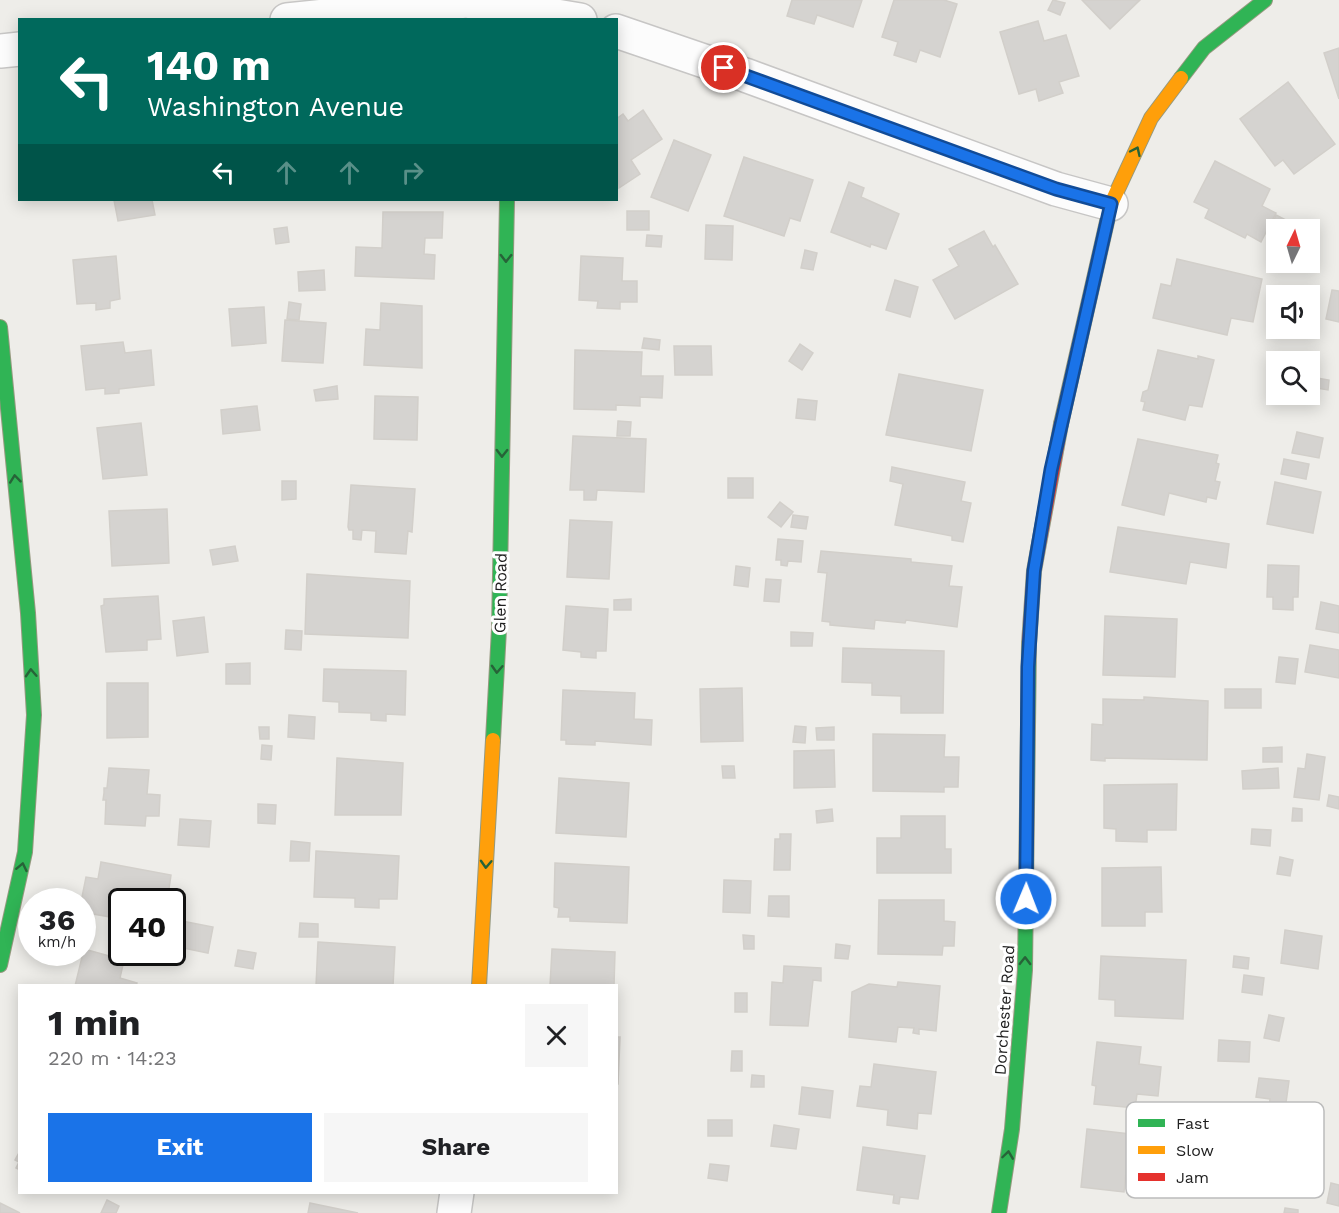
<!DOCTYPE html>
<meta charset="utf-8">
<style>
body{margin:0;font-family:"Work Sans",sans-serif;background:#f6f6f6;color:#202124;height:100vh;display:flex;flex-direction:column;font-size:22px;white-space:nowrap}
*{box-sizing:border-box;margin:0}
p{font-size:20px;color:#757577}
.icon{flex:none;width:33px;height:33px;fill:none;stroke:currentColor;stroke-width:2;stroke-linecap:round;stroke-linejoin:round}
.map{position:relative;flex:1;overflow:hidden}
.sheet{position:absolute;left:18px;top:984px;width:600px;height:210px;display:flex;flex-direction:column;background:#fff;border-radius:0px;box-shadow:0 3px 15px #0003}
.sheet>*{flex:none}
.banner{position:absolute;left:18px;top:18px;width:600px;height:183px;border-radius:0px;box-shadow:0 3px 15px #0003;background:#00695c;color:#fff;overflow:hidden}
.needle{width:39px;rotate:5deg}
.fabs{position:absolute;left:1266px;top:219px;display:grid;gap:12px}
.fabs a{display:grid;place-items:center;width:54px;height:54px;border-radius:0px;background:#fff;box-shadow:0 3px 15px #0003;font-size:30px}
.speed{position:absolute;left:18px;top:888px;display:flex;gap:12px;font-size:30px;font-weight:700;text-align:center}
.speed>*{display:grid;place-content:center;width:78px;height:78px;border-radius:50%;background:#fff;box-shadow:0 3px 15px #0003;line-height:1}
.speed small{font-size:15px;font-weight:400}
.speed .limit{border:3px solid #111;border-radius:9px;background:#fff;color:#111}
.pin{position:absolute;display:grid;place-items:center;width:51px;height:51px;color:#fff;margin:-26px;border:3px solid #fff;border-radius:50%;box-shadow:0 2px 6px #0007}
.me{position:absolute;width:66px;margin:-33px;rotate:1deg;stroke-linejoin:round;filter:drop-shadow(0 0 4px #0008)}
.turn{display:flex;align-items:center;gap:21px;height:126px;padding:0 30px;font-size:27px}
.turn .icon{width:78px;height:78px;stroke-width:2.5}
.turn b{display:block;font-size:42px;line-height:51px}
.lanes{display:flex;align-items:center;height:57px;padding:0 30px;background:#0003;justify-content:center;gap:30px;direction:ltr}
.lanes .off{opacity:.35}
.round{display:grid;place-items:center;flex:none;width:63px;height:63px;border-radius:0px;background:#f6f6f6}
.head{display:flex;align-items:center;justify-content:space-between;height:102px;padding:0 30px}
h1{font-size:36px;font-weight:700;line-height:45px}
.action{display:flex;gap:12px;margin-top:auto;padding:12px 30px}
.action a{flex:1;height:69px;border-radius:0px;background:#1a73e8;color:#fff;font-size:24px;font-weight:700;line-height:69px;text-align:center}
.action a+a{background:#f6f6f6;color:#202124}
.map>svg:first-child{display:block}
.building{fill:#d5d3d0;stroke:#d2cfca;stroke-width:1.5}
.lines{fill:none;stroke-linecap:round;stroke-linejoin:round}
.street-casing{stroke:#c7c6c5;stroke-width:36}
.fast-casing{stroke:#95997f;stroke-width:16}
.slow-casing{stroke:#95997f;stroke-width:16}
.jam-casing{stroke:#95997f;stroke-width:16}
.street{stroke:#fcfcfc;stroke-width:33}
.fast{stroke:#30b455;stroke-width:14}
.slow{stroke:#ff9f0a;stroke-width:14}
.jam{stroke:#e5322d;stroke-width:14}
.oneway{stroke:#276338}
.route-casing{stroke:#114b97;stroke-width:15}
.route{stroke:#1a73e8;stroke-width:10}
.labels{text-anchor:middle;stroke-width:6;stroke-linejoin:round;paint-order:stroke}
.street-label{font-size:16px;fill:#202020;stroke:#fff}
.key{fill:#fff;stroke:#bcbcbc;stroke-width:1.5}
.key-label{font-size:16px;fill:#202020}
</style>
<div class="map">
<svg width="1339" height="1213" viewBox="0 0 1339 1213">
<rect width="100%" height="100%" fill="#eeede9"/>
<g class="building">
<polygon points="792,0 862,0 853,27 817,15 814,24 787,16"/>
<polygon points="894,0 944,0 957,4 940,57 920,50 916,62 894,55 898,42 882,37"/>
<polygon points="1053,0 1065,3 1060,15 1048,10"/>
<polygon points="1082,0 1140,0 1110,29"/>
<polygon points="1038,21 1044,41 1066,35 1079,76 1059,82 1063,93 1039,101 1036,89 1019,94 1000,32"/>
<polygon points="1339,48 1339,99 1324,53"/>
<polygon points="1288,82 1335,144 1294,174 1283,160 1275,166 1240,119"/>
<polygon points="643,110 662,139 631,160 640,174 619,188 616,119 623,114 628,121"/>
<polygon points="674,140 711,155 688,211 651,197"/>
<polygon points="744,157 813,180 800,221 790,218 784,236 724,216"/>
<polygon points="1215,161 1270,189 1262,206 1276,213 1261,242 1247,234 1245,238 1205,218 1209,209 1194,202"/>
<polygon points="849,182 864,188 861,197 899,214 886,249 871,244 870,247 831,232"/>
<polygon points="114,200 152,200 155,215 118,221"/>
<rect x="627" y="211" width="22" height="19"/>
<polygon points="383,212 443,212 442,238 425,238 424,254 435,255 434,279 355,276 356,247 382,248"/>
<polygon points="1276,215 1286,220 1281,230 1271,227"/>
<polygon points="706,225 733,226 732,260 705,259"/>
<polygon points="287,227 289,242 276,244 274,229"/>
<polygon points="984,231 993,247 995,245 1018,284 955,319 933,280 959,266 949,249"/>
<polygon points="647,235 662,236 661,247 646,246"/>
<polygon points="805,250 817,253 813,270 801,268"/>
<polygon points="116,256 120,299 110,301 110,308 96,310 96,303 77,304 73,260"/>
<polygon points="581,256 623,258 622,281 637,281 637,302 620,302 620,309 597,308 598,301 579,300"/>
<polygon points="1177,259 1262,279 1253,322 1231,318 1227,335 1153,318 1161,284 1171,286"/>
<polygon points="324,270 325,290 299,291 298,272"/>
<polygon points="895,280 918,287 910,317 886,310"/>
<polygon points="1332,290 1339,291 1339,322 1326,319"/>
<polygon points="289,302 301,304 299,320 287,319"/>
<polygon points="381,303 422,306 422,368 364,365 366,329 380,330"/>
<polygon points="264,307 266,343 232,346 229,309"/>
<polygon points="285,320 326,323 323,363 282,361"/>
<polygon points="644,338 660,340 659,350 642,348"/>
<polygon points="123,342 125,353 151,350 154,385 119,389 119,393 105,394 105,388 86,390 81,346"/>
<polygon points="800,344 813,353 802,370 789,361"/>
<polygon points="674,346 711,346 712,375 675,375"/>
<polygon points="575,350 642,352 641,376 663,376 662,398 640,397 640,406 616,405 616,410 574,409"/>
<polygon points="1158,350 1198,359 1198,356 1214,360 1202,407 1189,405 1185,420 1143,410 1145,402 1141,401 1143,392 1148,390"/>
<polygon points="899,374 983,390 971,451 886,435"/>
<polygon points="1317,378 1329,380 1328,390 1316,388"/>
<polygon points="337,386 338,399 316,401 314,390"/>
<polygon points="375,396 418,397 417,440 374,439"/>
<polygon points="798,399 817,401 815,420 796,418"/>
<polygon points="257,406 260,430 223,434 221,410"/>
<polygon points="618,421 631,422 630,436 617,436"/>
<polygon points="141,423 147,475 103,479 97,428"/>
<polygon points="1297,432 1323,438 1319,458 1292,453"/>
<polygon points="573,436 646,439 644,492 597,490 596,500 584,500 584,490 570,490"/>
<polygon points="1138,439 1218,455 1216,463 1219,464 1215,481 1220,482 1216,499 1207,497 1206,502 1169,493 1164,515 1122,505"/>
<polygon points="1284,459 1309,464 1306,479 1281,474"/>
<polygon points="892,467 965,482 961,501 971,503 963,542 952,540 952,536 895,525 903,484 890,481"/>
<rect x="728" y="478" width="25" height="20"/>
<polygon points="282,481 296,481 296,499 282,500"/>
<polygon points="1275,482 1321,492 1313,533 1267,524"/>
<polygon points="351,485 415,489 412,532 408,531 406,554 375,552 376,531 362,530 361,540 353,539 353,530 349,530 348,527"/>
<polygon points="780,502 793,512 781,527 768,517"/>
<polygon points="167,509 169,563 112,566 109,511"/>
<polygon points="793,515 808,517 806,529 791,527"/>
<polygon points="570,520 612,522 609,579 567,577"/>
<polygon points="1118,527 1229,544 1226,568 1190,562 1186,584 1110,572"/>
<polygon points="778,539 803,541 801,562 788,561 787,566 781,565 781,560 776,560"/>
<polygon points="235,546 238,561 213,565 210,550"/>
<polygon points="821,551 911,559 911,562 952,566 949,586 962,587 957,627 906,620 905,623 875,620 874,629 830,625 830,622 822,621 827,573 818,572"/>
<polygon points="1268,565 1299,566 1298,597 1293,597 1293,610 1273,609 1273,597 1267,597"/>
<polygon points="736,566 750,568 748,587 734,585"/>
<polygon points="307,574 410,581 408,638 305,634"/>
<polygon points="766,579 781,580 779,602 764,601"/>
<polygon points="158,596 161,639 147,640 147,650 106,652 101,606 104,605 104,599"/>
<polygon points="631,599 631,610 614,610 614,600"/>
<polygon points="1321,602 1339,606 1339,633 1316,629"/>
<polygon points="566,606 608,609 606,651 596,651 596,658 581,657 581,652 563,650"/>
<polygon points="1105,616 1177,619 1175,677 1103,675"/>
<polygon points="204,617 208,652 177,656 173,621"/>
<polygon points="286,630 302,631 301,650 285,649"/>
<polygon points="791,632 813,633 812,646 791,646"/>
<polygon points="1310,645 1339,650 1339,678 1305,672"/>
<polygon points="843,648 944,651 943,713 901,713 901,696 872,695 872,683 842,682"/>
<polygon points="1279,657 1298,659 1295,684 1276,682"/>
<polygon points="250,663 250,684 226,684 226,664"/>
<polygon points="324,669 406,671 405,715 386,714 386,721 371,720 371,713 339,712 339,702 323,701"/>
<polygon points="107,683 148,683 148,737 107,738"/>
<polygon points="742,688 743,741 701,742 700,689"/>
<rect x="1225" y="689" width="36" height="19"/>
<polygon points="563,690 635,693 634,719 652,720 651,745 595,741 595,745 566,744 566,740 561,740"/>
<polygon points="1144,697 1208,701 1207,760 1105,758 1105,761 1091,760 1092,724 1103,725 1103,699 1144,700"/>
<polygon points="289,715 315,717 314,739 288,737"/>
<polygon points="795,726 806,727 805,743 793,742"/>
<polygon points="259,727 269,727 269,739 260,739"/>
<polygon points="834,727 834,740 817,740 816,728"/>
<polygon points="873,734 945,735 944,757 959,757 958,787 944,787 944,792 873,791"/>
<polygon points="262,745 272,746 271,760 261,759"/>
<polygon points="1282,747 1282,762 1263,762 1263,748"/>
<polygon points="834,750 835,787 794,788 794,751"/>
<polygon points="1307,754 1325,757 1319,800 1294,797 1298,768 1305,769"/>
<polygon points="337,758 403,763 401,815 335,815"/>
<polygon points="722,766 734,766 735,778 723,778"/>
<polygon points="109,768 149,770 147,794 160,795 159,816 146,816 145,826 105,824 106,800 103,800 104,793 104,788 107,788"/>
<polygon points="1278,768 1279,788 1243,789 1242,771"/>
<polygon points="559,778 629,783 626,837 556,833"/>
<polygon points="1177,784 1176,830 1147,830 1147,842 1116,841 1116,829 1104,828 1104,785"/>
<polygon points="1329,795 1339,797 1339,809 1327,806"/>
<polygon points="258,804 276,805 275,824 258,823"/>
<polygon points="1293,808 1302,809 1302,821 1292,821"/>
<polygon points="832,809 833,821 817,823 816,811"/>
<polygon points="901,816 945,816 945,849 951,849 951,873 877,873 877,838 901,838"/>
<polygon points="180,819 211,821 209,847 178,845"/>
<polygon points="1252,829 1271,830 1270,846 1251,844"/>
<polygon points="780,834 791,834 790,870 774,870 775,839 780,839"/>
<polygon points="291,841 310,843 309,861 290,861"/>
<polygon points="316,851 399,856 397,899 379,899 379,908 355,907 355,898 314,897"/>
<polygon points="1280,857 1293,860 1290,876 1277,874"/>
<polygon points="101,862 171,875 167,902 122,902 122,919 82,912 81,902 86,877 98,879"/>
<polygon points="555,863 629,867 627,923 570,921 570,917 558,917 559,908 554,907"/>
<polygon points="1161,867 1162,912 1145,912 1145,926 1102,926 1102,868"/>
<polygon points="724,880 751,881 750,913 723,912"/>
<polygon points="769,896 789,896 789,917 768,916"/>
<polygon points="879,900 944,900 944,921 955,922 954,946 943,946 942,955 878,954"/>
<polygon points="182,921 213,927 208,953 178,947"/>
<polygon points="300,923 318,924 318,937 299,937"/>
<polygon points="1285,930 1322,936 1318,969 1281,963"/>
<polygon points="743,935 754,936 754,949 744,949"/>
<polygon points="318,942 395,947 393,986 316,986"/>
<polygon points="836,944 850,946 848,959 835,958"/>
<polygon points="84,949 124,960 120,978 137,983 136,986 75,986"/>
<polygon points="552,949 615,952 614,986 550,986"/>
<polygon points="238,950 256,953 253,969 235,966"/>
<polygon points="1101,956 1186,960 1183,1019 1115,1016 1115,1000 1099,999"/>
<polygon points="1234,956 1249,958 1248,969 1233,967"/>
<polygon points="784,966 821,968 821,981 813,980 808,1026 770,1025 772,982 783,983"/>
<polygon points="1244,975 1264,978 1262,995 1242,992"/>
<polygon points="898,982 940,986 936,1031 919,1029 919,1034 913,1033 914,1028 898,1027 896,1042 849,1037 852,992 869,984 897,987"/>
<rect x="735" y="993" width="12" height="19"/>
<polygon points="1269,1015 1284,1018 1279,1041 1264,1038"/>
<polygon points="616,1037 620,1037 618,1084 616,1084"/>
<polygon points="1219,1040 1250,1042 1249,1062 1218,1061"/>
<polygon points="1097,1042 1141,1047 1139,1064 1161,1067 1158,1096 1137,1094 1135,1108 1094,1104 1096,1086 1092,1085"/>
<polygon points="732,1051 742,1051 742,1071 731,1071"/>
<polygon points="874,1064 936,1072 931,1114 918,1113 917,1129 887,1125 888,1110 857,1106 860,1086 871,1087"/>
<polygon points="752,1075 764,1076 764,1087 751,1087"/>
<polygon points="1259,1078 1289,1081 1285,1110 1269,1108 1270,1099 1256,1097"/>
<polygon points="802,1087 833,1091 830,1118 799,1114"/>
<rect x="708" y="1120" width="24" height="16"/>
<polygon points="774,1125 799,1129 796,1149 771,1146"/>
<polygon points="1087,1129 1130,1134 1124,1192 1081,1187"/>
<polygon points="863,1147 925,1156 918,1199 900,1197 899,1204 893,1203 894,1195 857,1190"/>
<polygon points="20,1151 20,1170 16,1168 19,1162 15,1160"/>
<polygon points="710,1164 729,1166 727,1181 708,1178"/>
<polygon points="1331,1183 1339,1185 1339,1206 1327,1203"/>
<polygon points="107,1200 119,1206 116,1213 101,1213"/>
<polygon points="0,1203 20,1213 0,1213"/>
<polygon points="310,1203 358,1213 308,1213"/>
<polygon points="1285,1208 1298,1210 1298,1213 1284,1213"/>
</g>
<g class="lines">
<defs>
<g id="street">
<polyline points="287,20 466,1 580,20"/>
<polyline points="616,31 745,75 1056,189 1111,204"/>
<polyline points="0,51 20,49"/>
<polyline points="454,1213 457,1192"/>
</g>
<g id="fast">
<polyline points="1181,78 1204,48 1265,0"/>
<polyline points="0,327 28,613 34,715 25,852 0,965"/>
<polyline points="493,740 499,629 507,200"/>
<polyline points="999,1213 1012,1129 1025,970 1029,644"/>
</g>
<g id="slow">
<polyline points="1061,424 1111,204 1151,118 1181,78"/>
<polyline points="479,986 493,740"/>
</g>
<polyline id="jam" points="1029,644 1034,571 1061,424"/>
</defs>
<use href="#street" class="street-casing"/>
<use href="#fast" class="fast-casing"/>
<use href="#slow" class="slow-casing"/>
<use href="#jam" class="jam-casing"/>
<use href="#street" class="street"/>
<use href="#fast" class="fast"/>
<use href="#slow" class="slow"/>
<use href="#jam" class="jam"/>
</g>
<defs><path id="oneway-chevron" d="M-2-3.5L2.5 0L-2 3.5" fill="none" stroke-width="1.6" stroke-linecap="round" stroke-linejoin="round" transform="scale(1.5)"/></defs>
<g class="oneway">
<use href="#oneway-chevron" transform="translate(1136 151) rotate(-65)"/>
<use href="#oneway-chevron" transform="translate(506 258) rotate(91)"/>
<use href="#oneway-chevron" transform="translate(502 453) rotate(91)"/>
<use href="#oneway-chevron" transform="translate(15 479) rotate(-96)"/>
<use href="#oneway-chevron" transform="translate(497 669) rotate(93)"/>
<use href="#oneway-chevron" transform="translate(31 673) rotate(-93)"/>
<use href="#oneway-chevron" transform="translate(486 864) rotate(93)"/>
<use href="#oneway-chevron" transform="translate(22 867) rotate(-78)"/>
<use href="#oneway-chevron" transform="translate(1025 961) rotate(-89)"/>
<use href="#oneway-chevron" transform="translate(1008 1155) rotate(-82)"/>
</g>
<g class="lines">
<defs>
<polyline id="route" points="724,68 1056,189 1111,204 1051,470 1034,571 1028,667 1026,899"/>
</defs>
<use href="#route" class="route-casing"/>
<use href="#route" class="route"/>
</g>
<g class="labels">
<g class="street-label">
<text transform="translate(500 593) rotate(-89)" y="6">Glen Road</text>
<text transform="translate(1004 1010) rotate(-86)" y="6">Dorchester Road</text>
</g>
</g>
<rect x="1126" y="1102" width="198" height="96" rx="9" class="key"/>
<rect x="1138" y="1119" width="27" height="8" fill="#30b455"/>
<rect x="1138" y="1146" width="27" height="8" fill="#ff9f0a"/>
<rect x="1138" y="1173" width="27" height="8" fill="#e5322d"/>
<g class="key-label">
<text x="1176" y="1129">Fast</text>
<text x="1176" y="1156">Slow</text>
<text x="1176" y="1183">Jam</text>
</g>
</svg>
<div class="fabs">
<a><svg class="needle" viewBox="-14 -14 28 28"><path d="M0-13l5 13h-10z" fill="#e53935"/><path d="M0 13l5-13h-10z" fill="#757577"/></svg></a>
<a><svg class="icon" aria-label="sound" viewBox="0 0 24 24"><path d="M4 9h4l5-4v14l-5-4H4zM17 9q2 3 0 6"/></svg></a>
<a><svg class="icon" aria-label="search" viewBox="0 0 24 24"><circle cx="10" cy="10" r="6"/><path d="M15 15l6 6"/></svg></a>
</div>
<div class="speed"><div>36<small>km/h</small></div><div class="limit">40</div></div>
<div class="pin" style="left:724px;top:68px;background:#d93025"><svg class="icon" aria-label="arrive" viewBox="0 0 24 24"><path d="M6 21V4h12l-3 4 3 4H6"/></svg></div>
<svg class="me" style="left:1026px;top:899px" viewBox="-20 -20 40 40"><circle r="17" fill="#1a73e8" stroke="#fff" stroke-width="3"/><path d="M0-11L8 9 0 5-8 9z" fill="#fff"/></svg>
<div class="banner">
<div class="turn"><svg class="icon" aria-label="left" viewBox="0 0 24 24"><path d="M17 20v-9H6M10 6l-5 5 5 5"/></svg><div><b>140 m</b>Washington Avenue</div></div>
<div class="lanes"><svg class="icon" aria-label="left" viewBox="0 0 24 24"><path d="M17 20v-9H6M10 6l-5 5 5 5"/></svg><svg class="icon off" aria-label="ahead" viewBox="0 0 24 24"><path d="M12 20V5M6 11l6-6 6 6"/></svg><svg class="icon off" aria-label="ahead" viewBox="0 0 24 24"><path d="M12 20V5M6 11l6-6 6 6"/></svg><svg class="icon off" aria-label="right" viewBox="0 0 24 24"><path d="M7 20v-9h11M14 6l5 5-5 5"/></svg></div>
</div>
<section class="sheet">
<div class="head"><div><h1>1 min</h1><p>220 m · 14:23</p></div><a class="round"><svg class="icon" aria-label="close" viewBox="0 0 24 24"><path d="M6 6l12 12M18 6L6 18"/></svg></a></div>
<div class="action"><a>Exit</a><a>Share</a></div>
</section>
</div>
